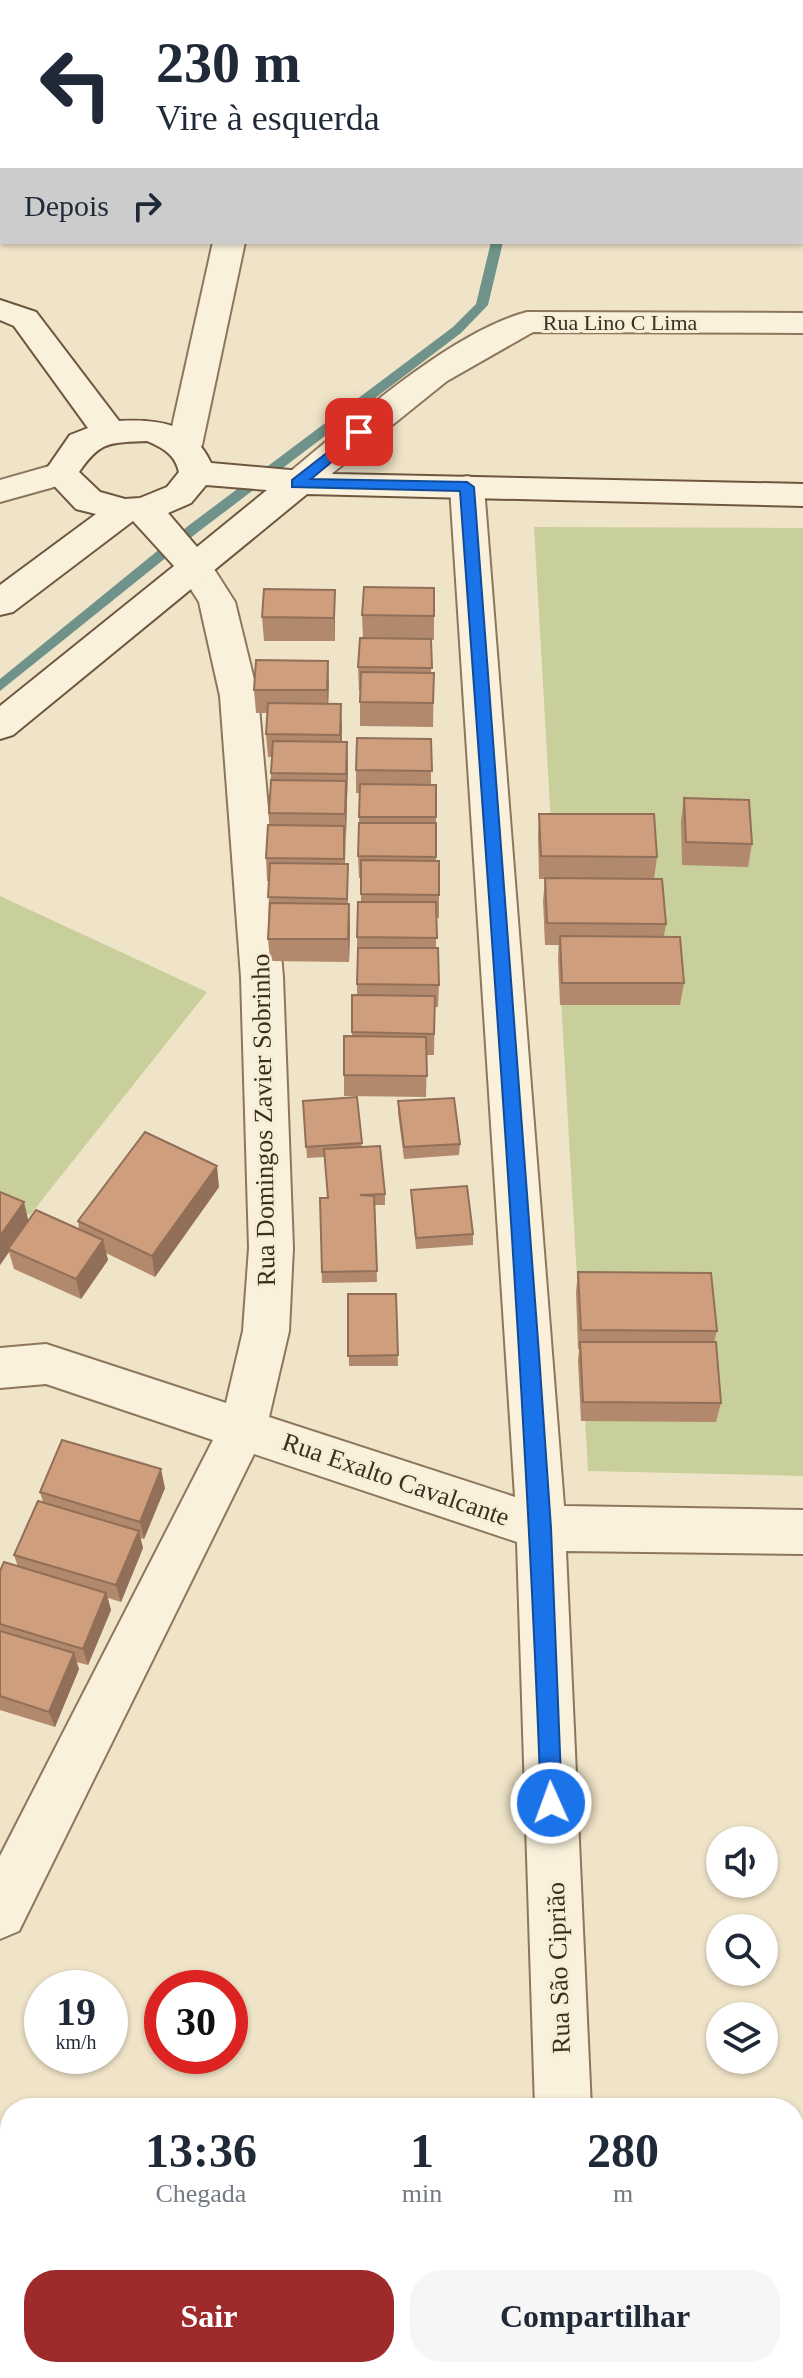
<!DOCTYPE html>
<html lang="pt">
<meta charset="utf-8">
<style>
body{margin:0;font-family:Georgia,serif;background:#f6f6f7;color:#1f2937;height:100vh;display:flex;flex-direction:column;font-size:30px;white-space:nowrap}
*{box-sizing:border-box;margin:0}
p{font-size:26px;color:#747a83}
.icon{flex:none;width:44px;height:44px;fill:none;stroke:currentColor;stroke-width:2;stroke-linecap:round;stroke-linejoin:round}
.map{position:relative;flex:1;overflow:hidden}
.drawer{position:absolute;left:0px;top:2098px;width:804px;height:280px;display:flex;flex-direction:column;background:#fff;border-radius:32px 32px 0 0;box-shadow:0 2px 6px #0004}
.drawer>*{flex:none}
.guide{position:absolute;left:0px;top:0px;width:804px;height:244px;box-shadow:0 2px 6px #0004;background:#fff;color:#1f2937;overflow:hidden}
.tools{position:absolute;left:706px;top:1826px;display:grid;gap:16px}
.tools a{display:grid;place-items:center;width:72px;height:72px;border-radius:50%;background:#fff;box-shadow:0 2px 6px #0004;font-size:40px}
.speed{position:absolute;left:24px;top:1970px;display:flex;gap:16px;font-size:40px;font-weight:700;text-align:center}
.speed>*{display:grid;place-content:center;width:104px;height:104px;border-radius:50%;background:#fff;box-shadow:0 2px 6px #0004;line-height:1}
.speed small{font-size:20px;font-weight:400}
.speed .limit{border:12px solid #d22;background:#fff;color:#111}
.pin{position:absolute;display:grid;place-items:center;width:68px;height:68px;color:#fff;margin:-34px;border-radius:16px;box-shadow:0 4px 12px #0006}
.me{position:absolute;width:88px;margin:-44px;rotate:358deg;stroke-linejoin:round;filter:drop-shadow(0 0 6px #0008)}
.turn{display:flex;align-items:center;gap:28px;height:168px;padding:0 24px;font-size:36px}
.turn .icon{width:104px;height:104px;stroke-width:2.5}
.turn b{display:block;font-size:56px;line-height:68px}
.then{display:flex;align-items:center;height:76px;padding:0 24px;background:#0003;gap:16px;font-size:30px}
.eta{display:flex;justify-content:space-evenly;align-items:center;height:136px;text-align:center}
.eta b{font-size:48px;font-weight:700;line-height:56px}
.button{display:flex;gap:16px;margin-top:auto;padding:16px 24px}
.button a{flex:1;height:92px;border-radius:32px;background:#9e2a2b;color:#fff;font-size:32px;font-weight:700;line-height:92px;text-align:center}
.button a+a{background:#f6f6f7;color:#1f2937}
.map>svg:first-child{display:block}
.green{fill:#c9cf9b}
.cemetery{fill:#bfc49a}
.lines{fill:none;stroke-linecap:round;stroke-linejoin:round}
.stream{fill:#6f938a;fill-rule:evenodd}
.street-casing{stroke:#8d765c;stroke-width:4}
.secondary-casing{stroke:#6f573f;stroke-width:4}
.street{fill:#faf1dc;fill-rule:evenodd}
.secondary{fill:#faf1dc;fill-rule:evenodd}
.wall{fill:#b2896c}
.shaded-wall{fill:#916f58}
.building{fill:#cf9f7d;stroke:#916f58;stroke-width:2}
.route{fill:#1a73e8;stroke:#114b97;stroke-width:2}
.labels{text-anchor:middle;stroke-width:6;stroke-linejoin:round;paint-order:stroke}
.far-street-label{font-size:22px;fill:#3d2e20;stroke:#f7eed8}
.street-label{font-size:26px;fill:#3d2e20;stroke:#f7eed8}
</style>
<div class="map">
<svg width="803" height="2378" viewBox="0 0 803 2378">
<rect width="100%" height="100%" fill="#f0e4c8"/>
<g class="green">
<polygon points="534,527 803,528 803,1476 588,1471"/>
<polygon points="0,896 207,992 30,1215 0,1201"/>
</g>
<polygon class="cemetery" points="0,2282 10,2288 10,2368 145,2368 156,2375 155,2378 0,2378"/>
<g class="lines">
<g class="stream">
<polygon points="487,0 497,0 498,2 488,2"/>
<polygon points="491,242 503,242 488,305 461,333 198,532 0,691 0,679 188,526 453,327 476,304"/>
</g>
<defs>
<g id="street">
<polygon points="104,0 139,0 103,2"/>
<polygon points="174,0 202,0 203,2 175,2"/>
<rect x="240" y="0" width="28" height="2"/>
<polygon points="0,23 2,23 0,41"/>
<polygon points="213,242 245,242 202,445 197,453 185,456 173,453 168,445"/>
<path d="M 527,312 L 803,313 L 803,333 L 533,332 L 447,381 L 309,492 L 297,495 L 285,492 L 280,484 L 285,476 C 347,425 450,332 527,312 Z"/>
<polygon points="60,463 72,466 77,474 72,482 0,502 0,480"/>
<polygon points="467,476 479,479 484,487 564,1506 803,1510 803,1554 566,1551 591,2108 535,2108 517,1542 254,1454 19,1931 0,1939 0,1856 213,1440 46,1384 0,1388 0,1348 46,1344 226,1403 243,1331 249,1248 241,977 220,696 199,602 176,566 181,558 194,554 207,558 235,602 258,696 283,977 293,1248 289,1331 269,1417 515,1497 450,487 455,479"/>
<polygon points="0,2161 10,2165 10,2226 0,2222"/>
<polygon points="239,2368 305,2368 309,2378 243,2378"/>
<rect x="544" y="2368" width="60" height="10"/>
</g>
<path id="secondary" d="M 0,300 L 36,312 L 119,421 C 159,419 192,423 211,463 L 335,474 L 803,484 L 803,506 L 307,494 L 13,735 L 0,739 L 0,706 L 174,566 L 133,521 L 13,612 L 0,615 L 0,585 L 96,514 L 76,509 L 43,474 L 70,435 L 88,428 L 14,326 L 0,320 ZM 147,441 C 163,448 175,454 179,472 L 167,487 L 140,498 L 125,499 L 100,492 L 79,472 C 101,440 110,443 147,441 ZM 206,485 L 267,490 L 197,547 L 168,513 L 191,503 Z"/>
</defs>
<use href="#street" class="street-casing"/>
<use href="#secondary" class="secondary-casing"/>
<use href="#street" class="street"/>
<use href="#secondary" class="secondary"/>
</g>
<g class="wall">
<polygon points="434,588 434,640 431,640 431,673 434,673 433,727 360,726 360,691 359,691 358,667 363,638 362,615"/>
<polygon points="335,590 335,641 264,641 262,617"/>
<polygon points="328,661 328,704 342,728 342,742 347,742 348,766 345,864 348,864 348,904 350,927 349,962 270,961 268,939 269,881 267,881 266,858 270,825 269,813 272,757 268,757 266,734 267,713 256,713 254,690"/>
<polygon points="431,739 431,785 436,785 436,861 439,895 439,918 436,918 436,948 439,985 438,1007 435,1007 434,1055 427,1055 426,1097 344,1096 344,1075 352,1036 352,995 357,995 357,937 361,902 361,878 359,878 358,856 360,793 356,793 356,770"/>
<polygon points="684,798 752,844 748,867 682,865 681,821"/>
<polygon points="539,814 657,857 654,879 666,924 664,936 684,983 680,1005 560,1005 558,958 559,945 545,945 543,901 545,879 539,879 538,836"/>
<polygon points="357,1097 362,1147 385,1194 385,1205 375,1205 377,1282 322,1283 320,1198 328,1198 325,1157 307,1158 303,1101"/>
<polygon points="398,1101 460,1144 459,1155 404,1159 398,1113"/>
<polygon points="219,1187 155,1277 106,1253 108,1260 81,1299 14,1269 9,1252 0,1265 0,1192 28,1220 79,1229 78,1221"/>
<polygon points="411,1190 473,1234 473,1245 416,1249"/>
<polygon points="578,1272 717,1331 714,1342 721,1403 716,1422 581,1421 578,1361 579,1349 578,1349 576,1292"/>
<polygon points="348,1294 396,1294 398,1366 349,1366"/>
<polygon points="165,1488 144,1539 140,1538 143,1548 121,1602 108,1598 111,1610 88,1665 76,1662 79,1669 55,1727 0,1710 0,1571 18,1567 14,1555 43,1502 40,1492"/>
<polygon points="710,2368 794,2368 803,2378 710,2378"/>
</g>
<g class="shaded-wall">
<polygon points="335,590 335,641 334,618"/>
<polygon points="328,661 329,684 328,714 327,690"/>
<polygon points="341,704 342,728 341,758 340,735"/>
<polygon points="347,742 348,766 346,837 345,814"/>
<polygon points="349,904 350,927 349,962 348,939"/>
<polygon points="217,1166 219,1187 155,1277 152,1256"/>
<polygon points="24,1202 29,1223 8,1249 9,1252 0,1265 0,1236"/>
<polygon points="103,1240 108,1260 81,1299 76,1279"/>
<polygon points="161,1469 165,1488 144,1539 140,1522"/>
<polygon points="139,1531 143,1548 121,1602 116,1585"/>
<polygon points="106,1593 111,1610 88,1665 83,1649"/>
<polygon points="74,1653 79,1669 55,1727 49,1712"/>
</g>
<g class="building">
<polygon points="364,587 434,588 434,616 362,615"/>
<polygon points="264,589 335,590 334,618 262,617"/>
<polygon points="360,638 431,639 432,668 358,667"/>
<polygon points="256,660 328,661 327,690 254,690"/>
<polygon points="361,672 434,673 433,703 360,702"/>
<polygon points="268,703 341,704 340,735 266,734"/>
<polygon points="357,738 431,739 432,771 356,770"/>
<polygon points="273,741 347,742 346,774 271,773"/>
<polygon points="271,780 346,781 345,814 269,813"/>
<polygon points="360,784 436,785 436,817 359,817"/>
<polygon points="684,798 749,800 752,844 686,842"/>
<polygon points="539,814 654,814 657,857 541,856"/>
<polygon points="359,823 436,823 436,857 358,856"/>
<polygon points="268,825 344,826 344,859 266,858"/>
<polygon points="361,860 439,861 439,895 361,894"/>
<polygon points="270,863 348,864 347,899 268,897"/>
<polygon points="545,878 662,879 666,924 547,923"/>
<polygon points="358,902 436,902 437,938 357,937"/>
<polygon points="270,903 349,904 348,939 268,939"/>
<polygon points="560,936 680,937 684,983 562,983"/>
<polygon points="358,948 438,948 439,985 357,984"/>
<polygon points="352,995 435,996 434,1034 352,1032"/>
<polygon points="344,1036 426,1037 427,1076 344,1075"/>
<polygon points="357,1097 362,1143 306,1147 303,1101"/>
<polygon points="454,1098 460,1144 404,1147 398,1101"/>
<polygon points="145,1132 217,1166 152,1256 78,1221"/>
<polygon points="380,1146 385,1194 360,1195 374,1196 377,1271 322,1272 320,1198 328,1198 324,1149"/>
<polygon points="467,1186 473,1234 416,1238 411,1190"/>
<polygon points="0,1192 24,1202 0,1236"/>
<polygon points="36,1210 103,1240 76,1279 8,1249"/>
<polygon points="578,1272 711,1273 717,1331 581,1330"/>
<polygon points="348,1294 396,1294 398,1355 348,1356"/>
<polygon points="580,1342 716,1342 721,1403 583,1402"/>
<polygon points="62,1440 161,1469 140,1522 40,1492"/>
<polygon points="38,1501 139,1531 116,1585 14,1555"/>
<polygon points="4,1562 106,1593 83,1649 0,1624 0,1571"/>
<polygon points="0,1631 74,1653 49,1712 0,1696"/>
<polygon points="794,2350 803,2351 803,2378 718,2378 718,2368 794,2368"/>
</g>
<path class="route" d="M 359,428 L 366,432 L 364,435 L 311,479 L 467,482 L 474,487 L 539,1354 L 551,1528 L 562,1803 L 559,1810 L 551,1813 L 544,1810 L 541,1803 C 525,1365 491,928 460,491 L 292,487 L 292,480 Z"/>
<g class="labels">
<g class="far-street-label">
<text x="620" y="330">Rua Lino C Lima</text>
</g>
<g class="street-label">
<text transform="translate(263 1120) rotate(-91)" y="9">Rua Domingos Zavier Sobrinho</text>
<text transform="translate(396 1479) rotate(19)" y="9">Rua Exalto Cavalcante</text>
<text transform="translate(558 1968) rotate(-92)" y="9">Rua São Ciprião</text>
</g>
</g>
</svg>
<div class="tools">
<a><svg class="icon" aria-label="sound" viewBox="0 0 24 24"><path d="M4 9h4l5-4v14l-5-4H4zM17 9q2 3 0 6"/></svg></a>
<a><svg class="icon" aria-label="search" viewBox="0 0 24 24"><circle cx="10" cy="10" r="6"/><path d="M15 15l6 6"/></svg></a>
<a><svg class="icon" aria-label="layers" viewBox="0 0 24 24"><path d="M12 4l9 5-9 5-9-5zM3 14l9 5 9-5"/></svg></a>
</div>
<div class="speed"><div>19<small>km/h</small></div><div class="limit">30</div></div>
<div class="pin" style="left:359px;top:432px;background:#d93025"><svg class="icon" aria-label="arrive" viewBox="0 0 24 24"><path d="M6 21V4h12l-3 4 3 4H6"/></svg></div>
<svg class="me" style="left:551px;top:1803px" viewBox="-20 -20 40 40"><circle r="17" fill="#1a73e8" stroke="#fff" stroke-width="3"/><path d="M0-11L8 9 0 5-8 9z" fill="#fff"/></svg>
<div class="guide">
<div class="turn"><svg class="icon" aria-label="left" viewBox="0 0 24 24"><path d="M17 20v-9H6M10 6l-5 5 5 5"/></svg><div><b>230 m</b>Vire à esquerda</div></div>
<div class="then">Depois<svg class="icon" aria-label="right" viewBox="0 0 24 24"><path d="M7 20v-9h11M14 6l5 5-5 5"/></svg></div>
</div>
<section class="drawer">
<div class="eta">
<div><b>13:36</b><p>Chegada</p></div>
<div><b>1</b><p>min</p></div>
<div><b>280</b><p>m</p></div>
</div>
<div class="button"><a>Sair</a><a>Compartilhar</a></div>
</section>
</div>
